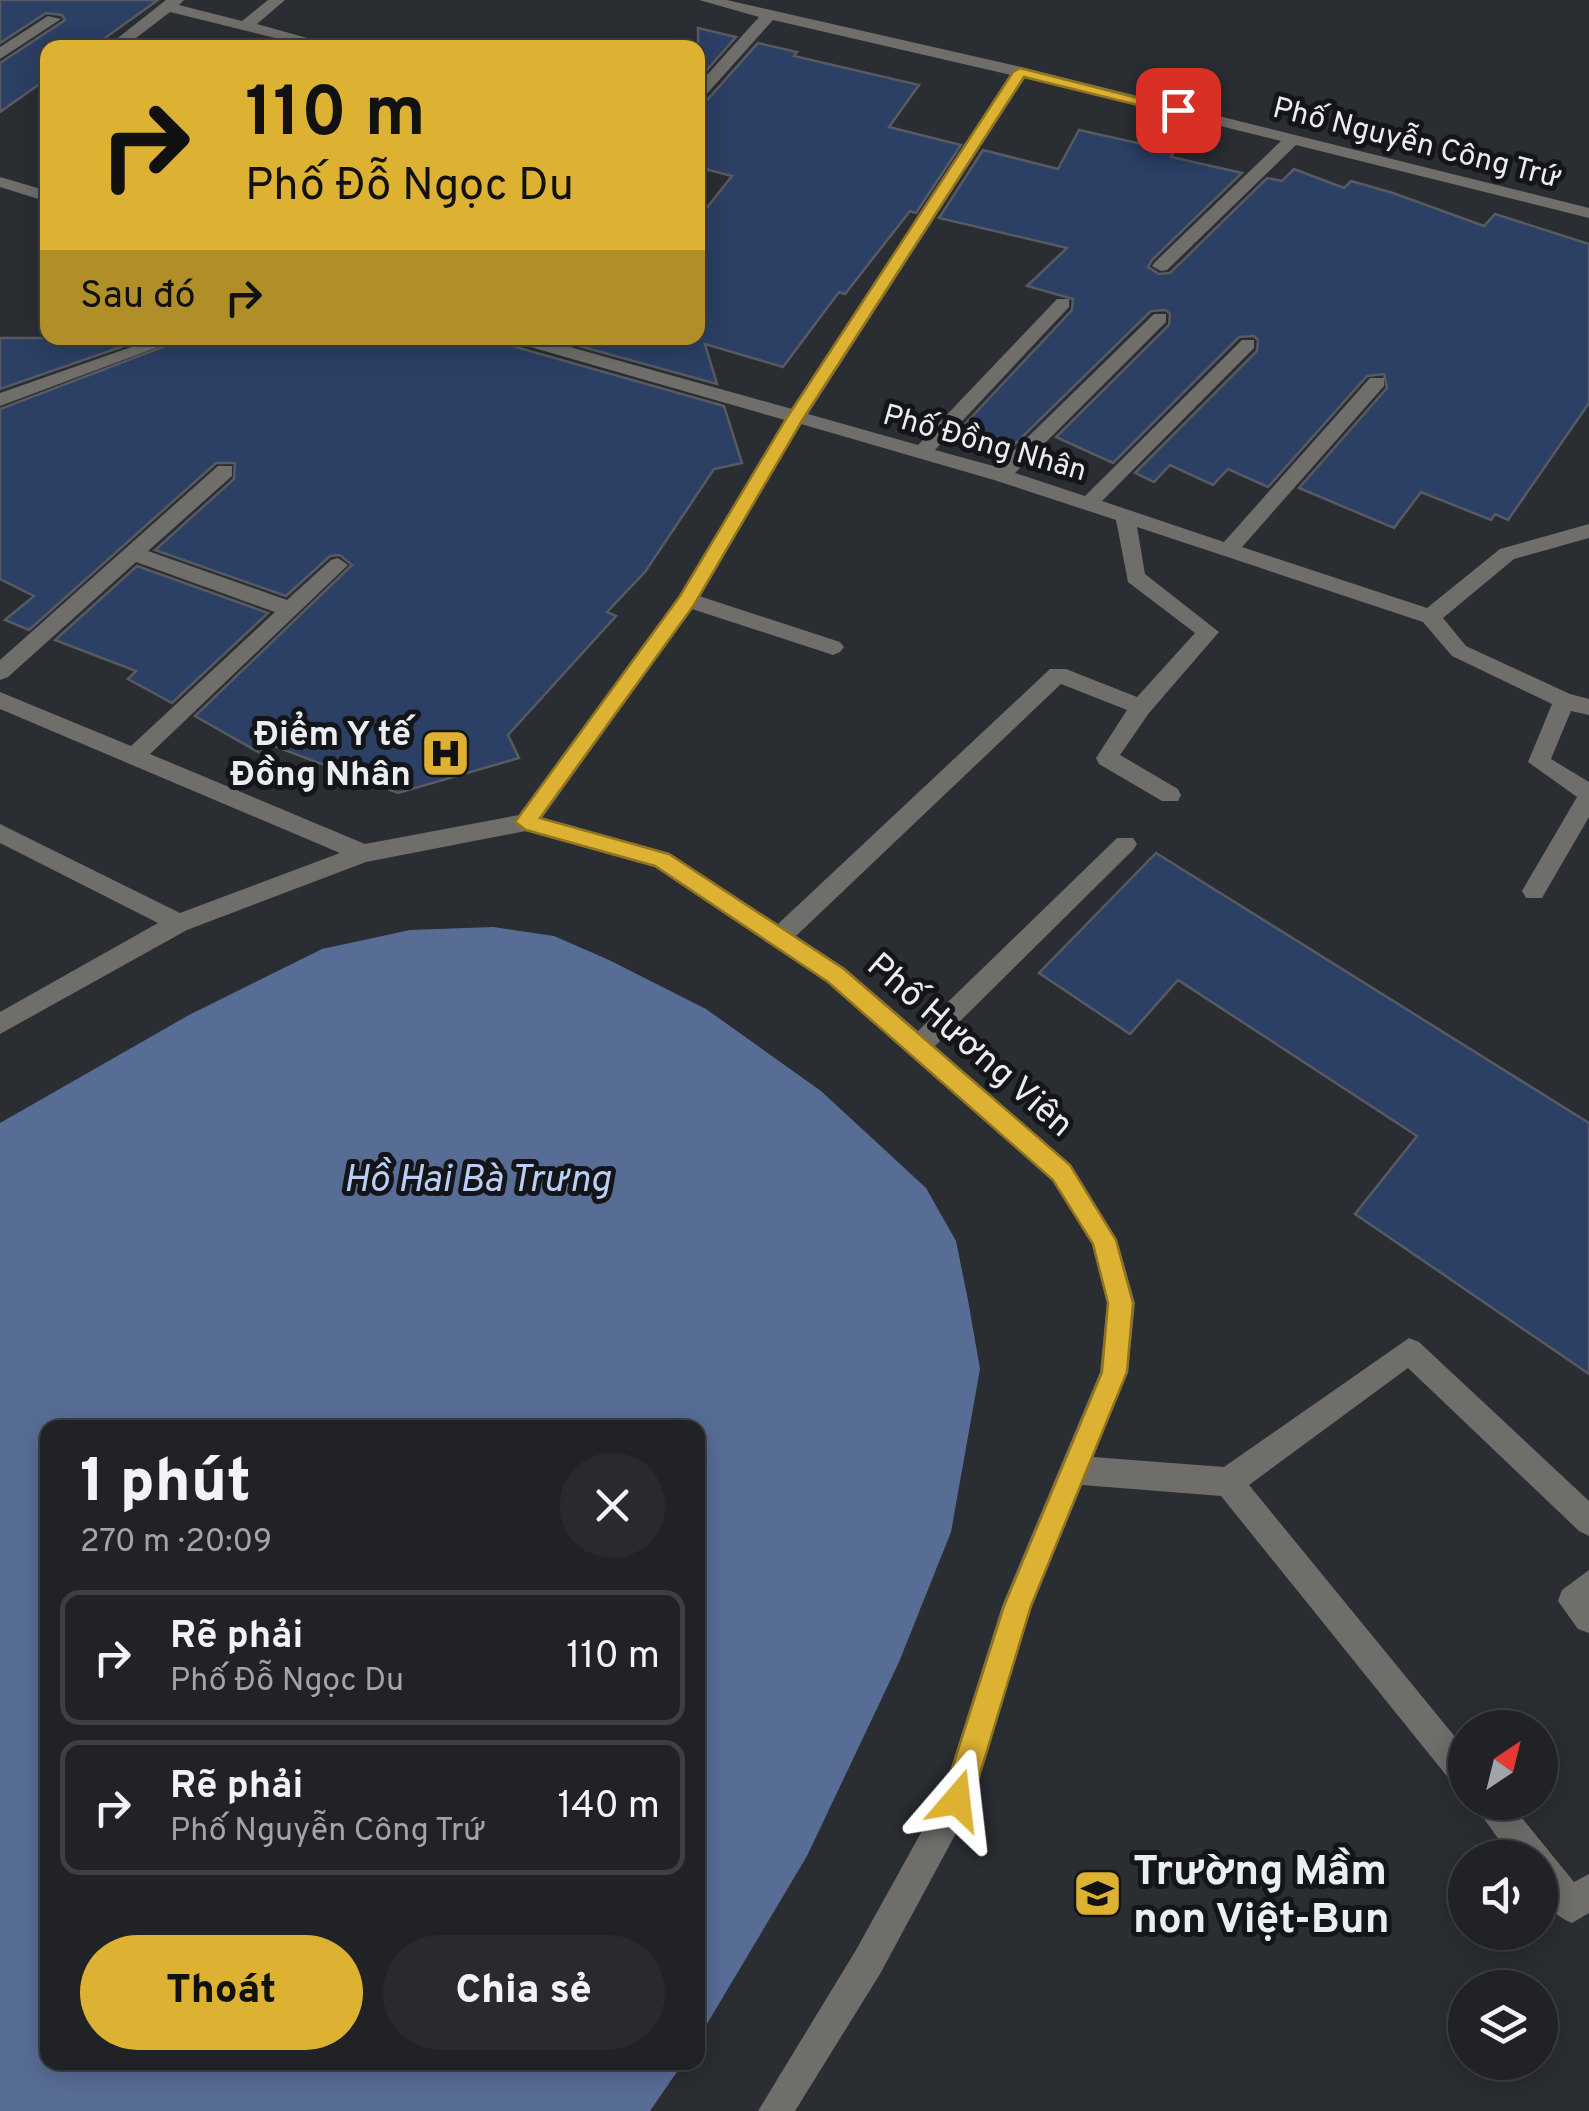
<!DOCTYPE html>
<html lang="vi">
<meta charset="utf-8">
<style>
body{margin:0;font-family:Overpass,sans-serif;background:#282a2e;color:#f1f3f6;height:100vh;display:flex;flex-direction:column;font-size:38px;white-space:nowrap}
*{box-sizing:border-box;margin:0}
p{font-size:32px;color:#a2a4a7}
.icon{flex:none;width:55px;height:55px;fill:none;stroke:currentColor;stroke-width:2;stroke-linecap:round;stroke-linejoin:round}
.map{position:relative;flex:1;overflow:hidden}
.panel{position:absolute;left:40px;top:1420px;width:665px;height:650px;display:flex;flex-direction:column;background:#202226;border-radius:20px;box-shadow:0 5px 25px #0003,0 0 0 2px #3d3f43}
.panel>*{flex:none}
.banner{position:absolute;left:40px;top:40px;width:665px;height:305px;border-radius:20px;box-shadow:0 5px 25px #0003,0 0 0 2px #3d3f43;background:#ddb233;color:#111;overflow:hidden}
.needle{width:65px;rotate:35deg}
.fabs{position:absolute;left:1448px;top:1710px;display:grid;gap:20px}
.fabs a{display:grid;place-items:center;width:110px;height:110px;border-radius:50%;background:#202226;box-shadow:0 5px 25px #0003,0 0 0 2px #3d3f43;font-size:50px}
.pin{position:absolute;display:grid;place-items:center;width:85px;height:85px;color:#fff;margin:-42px;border-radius:20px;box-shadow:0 5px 15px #0006}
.me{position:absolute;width:110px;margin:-55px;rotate:17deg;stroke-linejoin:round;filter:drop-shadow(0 0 8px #0008)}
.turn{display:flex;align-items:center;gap:35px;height:210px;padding:0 40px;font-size:45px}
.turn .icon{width:130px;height:130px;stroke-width:2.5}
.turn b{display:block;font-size:70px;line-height:85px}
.then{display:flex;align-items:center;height:95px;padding:0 40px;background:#0003;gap:20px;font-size:38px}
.round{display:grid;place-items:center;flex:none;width:105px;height:105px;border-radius:52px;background:#282a2e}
.summary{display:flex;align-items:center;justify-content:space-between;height:170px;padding:0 40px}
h1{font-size:60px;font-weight:800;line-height:75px}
.primary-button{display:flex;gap:20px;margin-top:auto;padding:20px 40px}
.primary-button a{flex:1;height:115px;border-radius:60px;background:#ddb233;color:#111;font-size:40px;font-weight:800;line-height:115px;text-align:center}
.primary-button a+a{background:#282a2e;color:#f1f3f6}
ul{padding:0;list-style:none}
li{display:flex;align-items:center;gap:30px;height:135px;margin:0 20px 15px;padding:0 20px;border:5px solid #3d3f43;border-radius:20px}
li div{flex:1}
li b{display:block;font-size:38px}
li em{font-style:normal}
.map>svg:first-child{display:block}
.water{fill:#586d96}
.building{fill:#2c3f64;stroke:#575a61;stroke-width:2.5}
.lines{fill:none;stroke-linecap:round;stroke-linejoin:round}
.minor{fill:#6f6e6b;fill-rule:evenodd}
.route{fill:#ddb233;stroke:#907421;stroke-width:2.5}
.labels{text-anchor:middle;stroke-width:10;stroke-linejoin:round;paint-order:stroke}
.far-street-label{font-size:30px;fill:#ebeef1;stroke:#141518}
.poi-label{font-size:35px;font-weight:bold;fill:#ebeef1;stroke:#141518;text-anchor:end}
.street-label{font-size:35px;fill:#ebeef1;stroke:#141518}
.water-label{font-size:38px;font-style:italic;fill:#bacff6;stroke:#141518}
.near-poi-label{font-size:42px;font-weight:bold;fill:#ebeef1;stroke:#141518;text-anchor:start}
</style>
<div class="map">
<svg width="1589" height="2111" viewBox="0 0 1589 2111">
<rect width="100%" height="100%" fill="#2a2d32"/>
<polygon class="water" points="493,927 554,936 609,960 706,1009 821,1091 926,1188 956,1241 968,1300 980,1369 951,1532 899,1662 807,1856 698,2039 698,1428 48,1428 48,2062 683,2063 650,2111 0,2111 0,1123 189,1015 322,949 410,930"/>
<g class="building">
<polygon points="0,0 158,0 91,48 48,48 48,78 0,112 0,63 65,20 62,15 46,13 0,43"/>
<polygon points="698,28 736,37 698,80"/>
<polygon points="758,43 797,52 794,56 919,85 889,127 961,145 916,213 910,211 845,294 839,292 783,367 705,344 717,384 550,338 698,338 698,219 732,176 698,167 698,102 707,100"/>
<polygon points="1079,130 1174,151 1171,157 1242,173 1152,260 1148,267 1159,274 1170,273 1267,178 1282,181 1294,169 1344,188 1351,181 1393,193 1484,226 1495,214 1589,244 1589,403 1508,520 1495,514 1491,520 1421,492 1394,528 1299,488 1387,388 1384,374 1367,376 1268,487 1228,469 1213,485 1170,465 1154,482 1135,473 1257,351 1258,340 1254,336 1239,337 1113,463 1056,437 1169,325 1170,314 1166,310 1151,311 1013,446 964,425 1072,310 1073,299 1027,286 1067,248 939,218 983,150 1058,169"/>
<polygon points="0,338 147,338 0,389"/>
<polygon points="186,338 506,338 512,346 724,406 742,463 714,469 645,572 607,612 616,616 508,735 519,758 398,793 269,744 260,753 195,716 352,565 340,555 330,556 286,596 155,550 234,479 235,463 216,463 29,630 5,620 34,596 0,579 0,409"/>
<polygon points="137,566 268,613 172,703 128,679 136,671 55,640"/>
<polygon points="1156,853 1589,1123 1589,1374 1355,1214 1417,1136 1178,980 1130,1034 1039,973"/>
</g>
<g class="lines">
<g class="minor">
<polygon points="166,0 184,0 179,5 242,21 268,0 285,0 257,24 343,48 315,48 170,12 123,48 105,48"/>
<path d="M 699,0 L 727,0 L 1021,67 L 1589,208 L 1589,218 L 1296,145 L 1167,270 L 1161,271 L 1152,266 L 1155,262 L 1281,141 L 1025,78 L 808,414 L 918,445 L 1057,299 L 1069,299 L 1069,307 L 935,450 L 997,467 L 1154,314 L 1166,314 L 1166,322 L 1015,473 L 1085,496 L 1242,340 L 1254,340 L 1254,348 L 1102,501 L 1224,542 L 1370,378 L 1384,378 L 1384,386 L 1242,547 L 1427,608 L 1500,549 L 1589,524 L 1589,538 L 1514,559 L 1443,618 L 1466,646 L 1570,694 L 1589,699 L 1589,715 L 1571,711 L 1551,759 L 1589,782 L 1589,817 L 1542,898 L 1526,898 L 1522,891 L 1577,797 L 1528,762 L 1552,704 L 1452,656 L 1423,622 L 1137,527 L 1145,574 L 1219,632 L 1149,713 L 1120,755 L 1178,789 L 1181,795 L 1178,801 L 1162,801 L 1099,764 L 1096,758 L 1127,710 L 1061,684 L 796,936 L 845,968 L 918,1031 L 1117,838 L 1133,838 L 1137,844 L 1133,850 L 935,1046 L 1071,1165 L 1117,1240 L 1135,1303 L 1128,1372 L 1093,1457 L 1224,1467 L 1409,1338 L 1419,1342 L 1589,1501 L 1589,1536 L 1579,1531 L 1408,1368 L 1249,1485 L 1465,1749 L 1465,1790 L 1454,1785 L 1221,1496 L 1082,1485 L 1032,1606 L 968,1811 L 880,1974 L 795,2111 L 758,2111 L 856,1950 L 943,1793 L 1002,1606 L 1100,1372 L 1107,1303 L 1092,1244 L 1053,1181 L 827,982 L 655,867 L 526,831 L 366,862 L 187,930 L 0,1034 L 0,1012 L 158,923 L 0,843 L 0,824 L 180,913 L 340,853 L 0,709 L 0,692 L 131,746 L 275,612 L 136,562 L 8,677 L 0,680 L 0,660 L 218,466 L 232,466 L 232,476 L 148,551 L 287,600 L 331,560 L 338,558 L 348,565 L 150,754 L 365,844 L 519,815 L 680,595 L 785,420 L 513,342 L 510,338 L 538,338 L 792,409 L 1011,75 L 773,20 L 704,97 L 698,99 L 698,85 L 759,17 ZM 801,424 L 994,480 L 1116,520 L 1128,582 L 1195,633 L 1137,697 L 1066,669 L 1050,669 L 778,924 L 670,854 L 542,818 L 692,609 L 833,655 L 840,652 L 844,647 L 840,642 L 699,596 Z"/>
<polygon points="48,16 61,19 0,59 0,47"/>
<polygon points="0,177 48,191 48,202 0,187"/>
<polygon points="157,338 182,338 0,406 0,393"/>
<polygon points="1589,1570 1589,1633 1578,1629 1558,1601 1562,1590"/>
<path d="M 1472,1802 L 1509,1802 L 1574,1882 L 1589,1874 L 1589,1913 L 1572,1923 C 1541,1910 1540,1887 1540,1858 L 1512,1858 Z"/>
</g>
</g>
<polygon class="route" points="1020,68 1185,110 1178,115 1024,77 803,419 694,605 540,818 669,854 844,969 1070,1165 1116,1240 1133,1303 1127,1372 1031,1606 972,1800 967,1810 957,1815 947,1810 942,1800 1004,1606 1102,1372 1108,1303 1093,1244 1053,1180 828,982 655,866 526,830 515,822 680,596 786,419 1013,72"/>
<defs>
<symbol id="hospital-square" viewBox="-11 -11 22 22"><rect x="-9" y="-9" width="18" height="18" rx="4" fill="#ddb233" stroke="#141518"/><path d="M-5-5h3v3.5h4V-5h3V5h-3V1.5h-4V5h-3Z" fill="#111"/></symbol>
<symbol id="school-square" viewBox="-11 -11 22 22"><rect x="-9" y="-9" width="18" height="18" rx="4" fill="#ddb233" stroke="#141518"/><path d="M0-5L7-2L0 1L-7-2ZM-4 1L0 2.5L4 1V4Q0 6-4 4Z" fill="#111"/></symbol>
</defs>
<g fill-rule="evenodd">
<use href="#hospital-square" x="418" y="726" width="55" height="55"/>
<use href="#school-square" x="1070" y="1866" width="55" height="55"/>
</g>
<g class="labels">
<g class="far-street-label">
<text transform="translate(1417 142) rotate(14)" y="10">Phố Nguyễn Công Trứ</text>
<text transform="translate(985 442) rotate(16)" y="10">Phố Đồng Nhân</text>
</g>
<g class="poi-label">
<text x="411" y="745">Điểm Y tế<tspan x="411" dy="40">Đồng Nhân</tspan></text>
</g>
<g class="street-label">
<text transform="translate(971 1044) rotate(41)" y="12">Phố Hương Viên</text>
</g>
<g class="water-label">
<text x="477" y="1191">Hồ Hai Bà Trưng</text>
</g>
<g class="near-poi-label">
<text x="1133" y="1884">Trường Mầm<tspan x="1133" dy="48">non Việt-Bun</tspan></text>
</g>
</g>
</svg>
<div class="fabs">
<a><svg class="needle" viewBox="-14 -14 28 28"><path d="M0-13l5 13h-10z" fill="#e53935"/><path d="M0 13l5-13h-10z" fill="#a2a4a7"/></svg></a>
<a><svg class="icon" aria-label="sound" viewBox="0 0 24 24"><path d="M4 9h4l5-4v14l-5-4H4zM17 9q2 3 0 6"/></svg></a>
<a><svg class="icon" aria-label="layers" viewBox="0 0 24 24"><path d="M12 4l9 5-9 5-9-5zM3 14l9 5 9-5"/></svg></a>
</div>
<div class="pin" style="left:1178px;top:110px;background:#d93025"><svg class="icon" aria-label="arrive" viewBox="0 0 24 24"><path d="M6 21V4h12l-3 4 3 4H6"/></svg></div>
<svg class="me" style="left:957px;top:1800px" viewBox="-20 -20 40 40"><path d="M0-17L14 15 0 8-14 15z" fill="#ddb233" stroke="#fff" stroke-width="4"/></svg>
<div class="banner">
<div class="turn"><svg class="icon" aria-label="right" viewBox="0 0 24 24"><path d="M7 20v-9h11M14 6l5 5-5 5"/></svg><div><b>110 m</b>Phố Đỗ Ngọc Du</div></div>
<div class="then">Sau đó<svg class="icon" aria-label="right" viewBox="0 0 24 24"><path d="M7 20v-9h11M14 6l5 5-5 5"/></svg></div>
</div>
<section class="panel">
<div class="summary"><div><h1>1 phút</h1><p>270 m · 20:09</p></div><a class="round"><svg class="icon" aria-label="close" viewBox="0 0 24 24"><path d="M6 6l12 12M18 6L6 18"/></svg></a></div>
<ul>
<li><svg class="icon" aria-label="right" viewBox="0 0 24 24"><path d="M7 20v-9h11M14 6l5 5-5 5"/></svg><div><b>Rẽ phải</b><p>Phố Đỗ Ngọc Du</p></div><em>110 m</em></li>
<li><svg class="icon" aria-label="right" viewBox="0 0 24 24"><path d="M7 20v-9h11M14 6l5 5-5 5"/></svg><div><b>Rẽ phải</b><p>Phố Nguyễn Công Trứ</p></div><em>140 m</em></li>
</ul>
<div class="primary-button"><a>Thoát</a><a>Chia sẻ</a></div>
</section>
</div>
